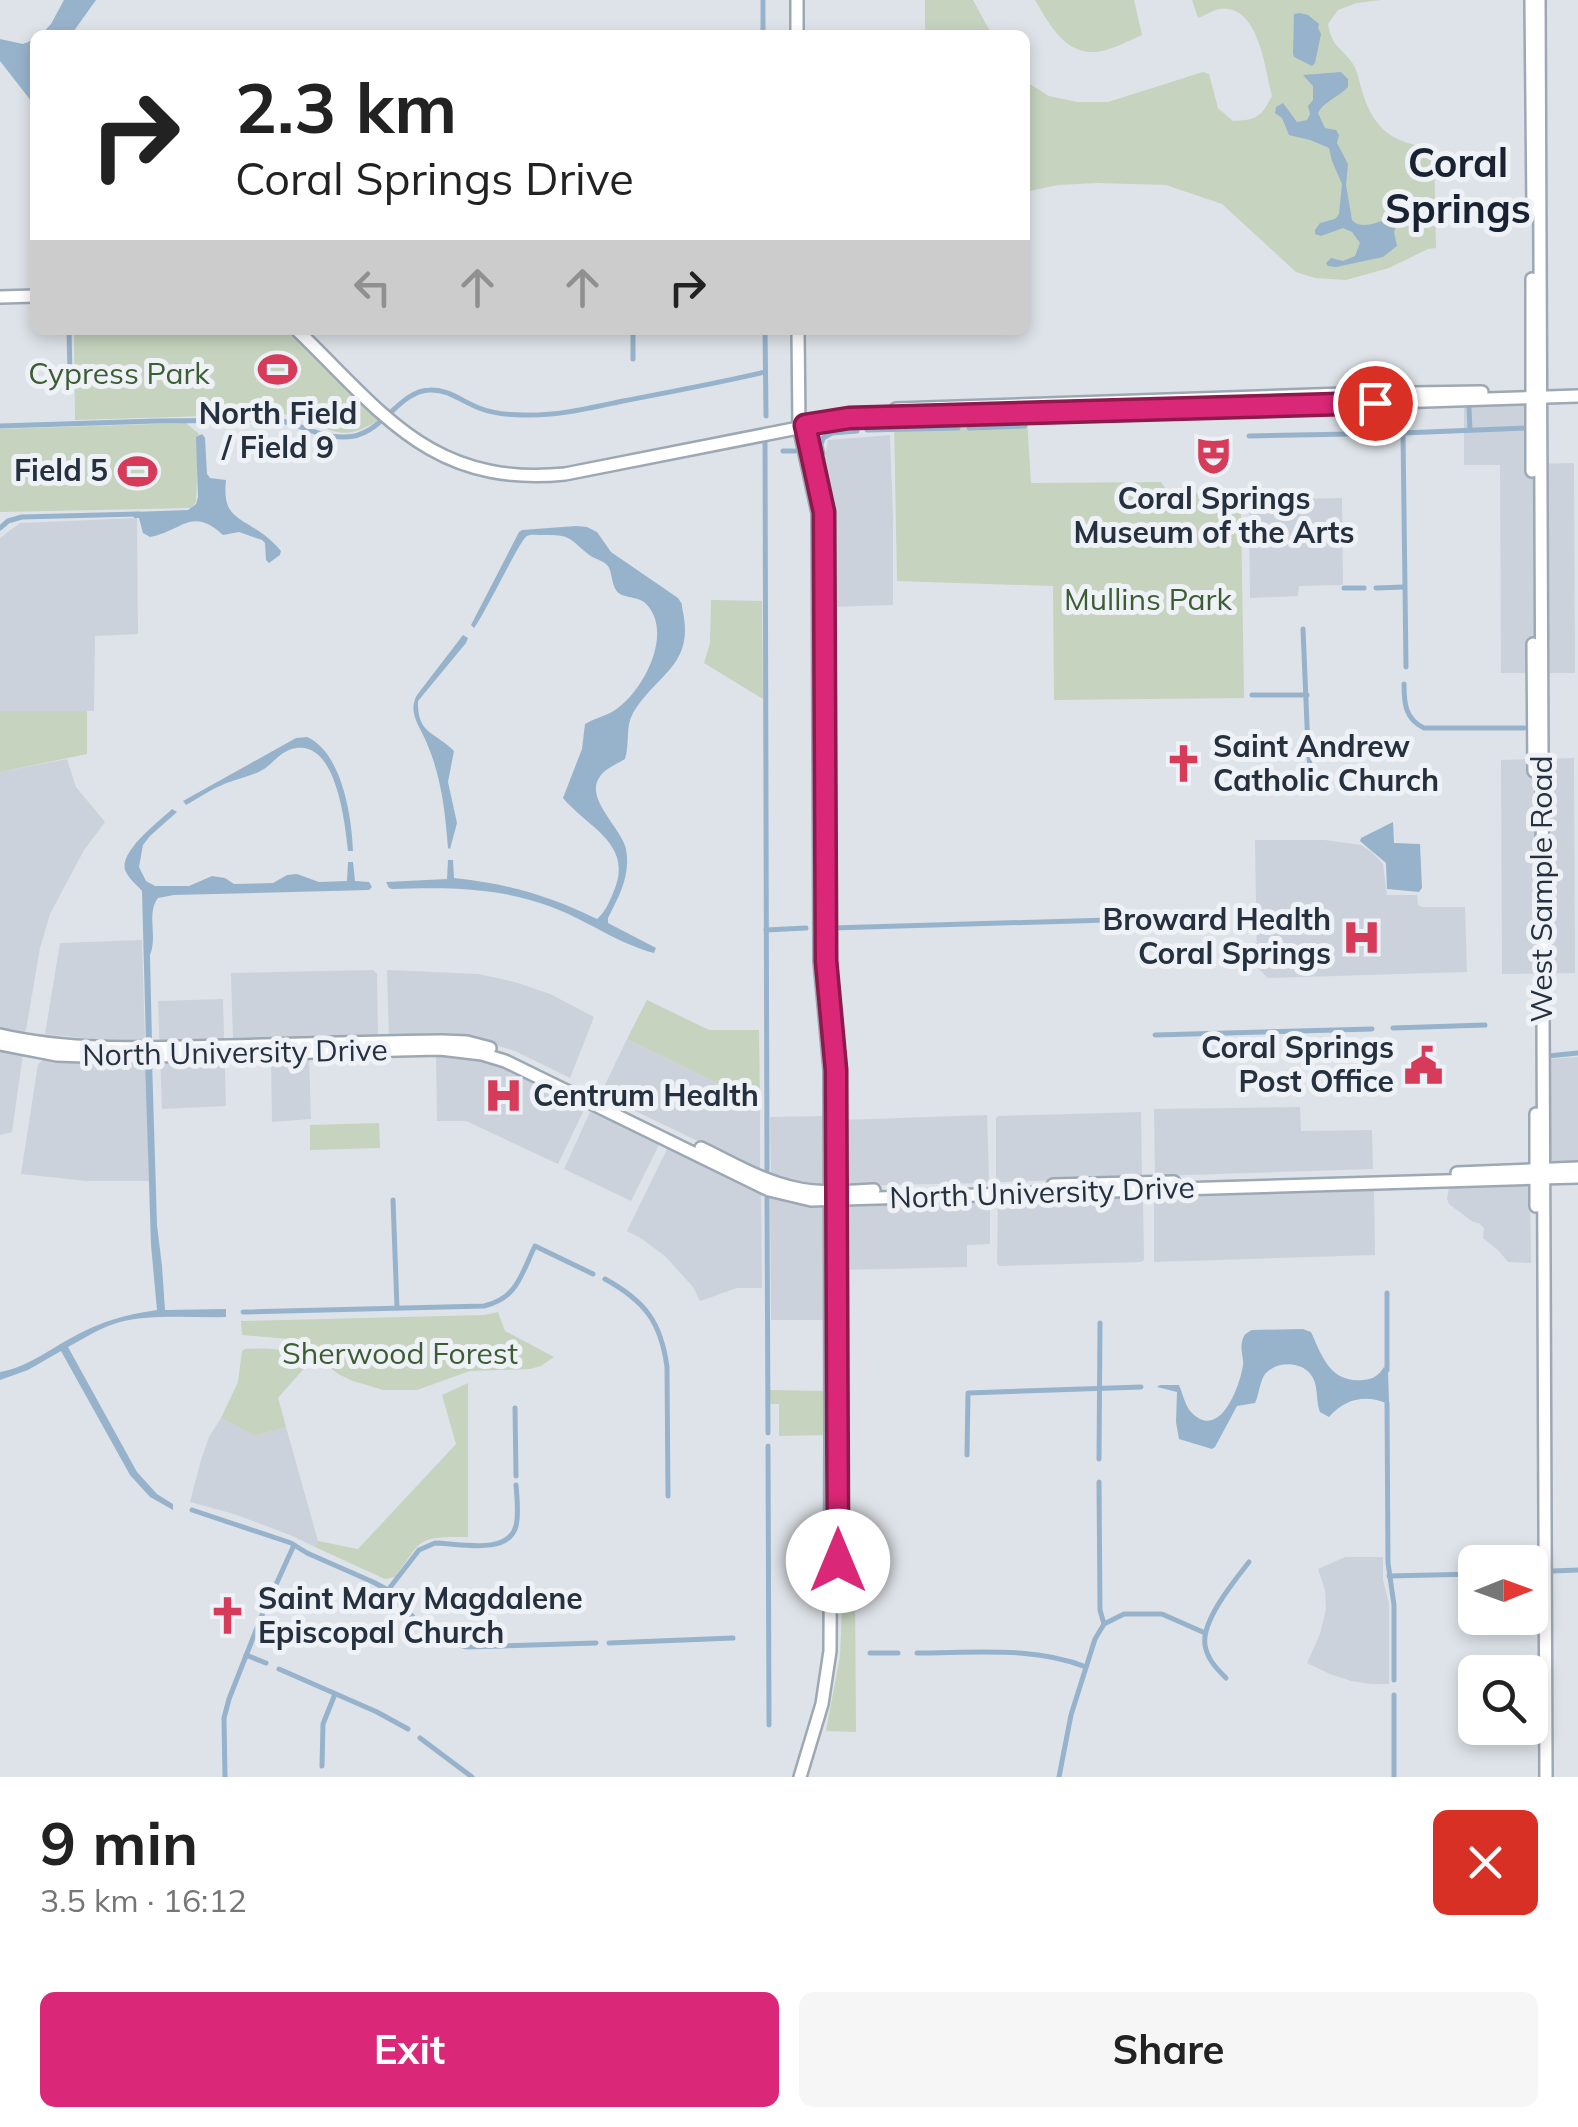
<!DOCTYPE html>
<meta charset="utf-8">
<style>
body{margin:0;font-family:Mulish,sans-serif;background:#f6f6f6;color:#222;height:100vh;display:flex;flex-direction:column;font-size:38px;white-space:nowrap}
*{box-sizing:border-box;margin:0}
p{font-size:32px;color:#767676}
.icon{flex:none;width:55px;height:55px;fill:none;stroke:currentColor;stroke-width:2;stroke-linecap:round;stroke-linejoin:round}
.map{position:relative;height:1777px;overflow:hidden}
.drawer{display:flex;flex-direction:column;background:#fff;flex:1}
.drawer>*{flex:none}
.top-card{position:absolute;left:30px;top:30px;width:1000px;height:305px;border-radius:15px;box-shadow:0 5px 15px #0003;background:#fff;color:#222;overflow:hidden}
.needle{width:65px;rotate:89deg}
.fabs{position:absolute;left:1458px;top:1545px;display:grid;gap:20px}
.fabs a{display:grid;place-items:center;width:90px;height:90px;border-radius:15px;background:#fff;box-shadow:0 5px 15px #0003;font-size:50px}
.pin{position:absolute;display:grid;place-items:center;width:85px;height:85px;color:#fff;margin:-42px;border:5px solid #fff;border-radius:50%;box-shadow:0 2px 10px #0007}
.me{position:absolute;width:110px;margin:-55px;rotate:0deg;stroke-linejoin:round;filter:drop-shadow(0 0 8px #0008)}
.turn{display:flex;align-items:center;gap:35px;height:210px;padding:0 40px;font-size:45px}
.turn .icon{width:130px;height:130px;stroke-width:2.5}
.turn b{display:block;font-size:70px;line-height:85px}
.lanes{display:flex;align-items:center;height:95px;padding:0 40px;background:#0003;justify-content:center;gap:50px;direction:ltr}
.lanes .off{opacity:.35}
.round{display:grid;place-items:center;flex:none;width:105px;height:105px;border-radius:15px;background:#f6f6f6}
.head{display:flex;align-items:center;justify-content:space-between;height:170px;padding:0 40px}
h1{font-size:60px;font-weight:700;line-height:75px}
.primary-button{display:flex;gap:20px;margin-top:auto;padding:20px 40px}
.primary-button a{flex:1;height:115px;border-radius:15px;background:#db2777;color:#fff;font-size:40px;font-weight:700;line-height:115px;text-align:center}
.primary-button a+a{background:#f6f6f6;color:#222}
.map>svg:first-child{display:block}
.built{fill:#ccd2db}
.green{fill:#c5d3bf}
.water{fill:#97b3cb}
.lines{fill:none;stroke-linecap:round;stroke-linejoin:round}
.canal{stroke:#97b3cb;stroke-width:5}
.major-casing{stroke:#9da8b5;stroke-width:16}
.major{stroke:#fff;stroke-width:11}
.route-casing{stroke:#8e194d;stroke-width:25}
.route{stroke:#db2777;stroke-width:18}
.labels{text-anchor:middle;stroke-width:10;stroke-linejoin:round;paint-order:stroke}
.park-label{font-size:30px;fill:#3d5d33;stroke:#eef1f6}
.poi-label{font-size:30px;font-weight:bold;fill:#263140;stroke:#eef1f6;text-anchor:end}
.street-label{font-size:30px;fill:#263140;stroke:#eef1f6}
.district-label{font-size:40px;font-weight:bold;fill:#192231;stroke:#eef1f6}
</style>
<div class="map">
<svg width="1578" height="1777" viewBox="0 0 1578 1777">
<rect width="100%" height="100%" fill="#dee3e9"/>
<g class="built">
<polygon points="1528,402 1528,464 1574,463 1575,673 1501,673 1500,465 1464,465 1464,404"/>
<polygon points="890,435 893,518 893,605 828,607 828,537 822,474 828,440"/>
<polygon points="1342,498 1343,585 1299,586 1298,596 1250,598 1249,500"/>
<polygon points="137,518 138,634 95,636 94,711 0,711 0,538 20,523"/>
<polygon points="1574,758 1575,973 1502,974 1501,760"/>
<polygon points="67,759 76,787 105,822 84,850 50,914 40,948 26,1030 21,1035 0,1030 0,772"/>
<polygon points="1255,840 1325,840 1361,845 1372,852 1383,864 1387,895 1417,895 1418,905 1422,907 1465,907 1467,972 1268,978 1257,967"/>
<polygon points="142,940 145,1040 99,1040 45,1034 60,943"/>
<polygon points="373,970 377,974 378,1037 233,1040 231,973"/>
<polygon points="387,970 479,974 515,982 550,994 594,1017 570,1078 515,1051 468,1037 389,1038"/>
<polygon points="223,999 226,1106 162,1109 158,1001"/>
<polygon points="627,1039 760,1104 760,1171 604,1096 602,1091"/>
<polygon points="0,1049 23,1054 12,1132 0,1135"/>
<polygon points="436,1053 488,1058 586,1106 558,1164 466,1121 437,1121"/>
<polygon points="1578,1057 1578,1165 1549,1165 1547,1162 1547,1059"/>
<polygon points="45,1058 106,1063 146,1062 149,1181 87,1181 21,1174 38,1064"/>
<polygon points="309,1058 311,1119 272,1122 271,1059"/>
<polygon points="1300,1107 1301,1131 1372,1130 1373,1169 1158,1176 1155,1174 1154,1109"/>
<polygon points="591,1110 660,1143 631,1201 564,1169"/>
<polygon points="1141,1112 1142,1178 999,1182 996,1180 996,1118 998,1116"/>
<polygon points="987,1115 989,1179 987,1183 841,1186 841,1120"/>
<polygon points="824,1116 822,1142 823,1181 818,1186 798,1183 771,1175 770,1117"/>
<polygon points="672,1148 761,1191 762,1288 737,1288 700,1301 693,1287 665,1256 642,1239 627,1231 667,1149"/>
<polygon points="1530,1185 1531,1263 1508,1262 1499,1251 1483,1238 1484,1228 1479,1223 1473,1222 1449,1204 1447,1199 1449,1187"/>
<polygon points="1374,1188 1375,1255 1154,1262 1154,1194"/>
<polygon points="1140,1194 1143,1197 1144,1260 1141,1262 999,1266 997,1263 998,1199"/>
<polygon points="770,1195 825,1205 827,1320 771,1320"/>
<polygon points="986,1199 990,1201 990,1244 967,1245 967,1267 842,1270 841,1209 847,1203"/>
<polygon points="221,1418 255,1436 286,1427 318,1541 315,1547 290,1535 234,1514 190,1502 201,1460 209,1437"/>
<polygon points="1345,1557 1383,1557 1383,1580 1389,1604 1389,1684 1371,1684 1351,1681 1330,1674 1307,1663 1320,1634 1326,1609 1325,1590 1318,1569"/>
</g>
<g class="green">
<polygon points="925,0 973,0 992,35 925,35"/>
<path d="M 1035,0 L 1134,0 L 1142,35 C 1128,41 1110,51 1095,52 C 1064,54 1048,22 1035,0 Z"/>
<path d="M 1192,0 L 1381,0 L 1357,3 L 1338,10 L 1328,24 C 1332,48 1341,46 1353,64 C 1358,72 1360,85 1363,94 C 1375,132 1396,144 1434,148 L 1436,248 L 1428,249 L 1389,268 L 1346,280 L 1315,278 L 1296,272 L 1222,204 L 1166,185 L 1097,183 L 1058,185 L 1025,192 L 1025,81 L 1049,96 L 1077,102 L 1108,102 L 1203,72 L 1209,74 L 1218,108 L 1233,121 C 1257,120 1261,117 1272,96 C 1265,69 1259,4 1220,9 C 1213,10 1204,16 1198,18 Z"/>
<path d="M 74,330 L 290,330 L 380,419 C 339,446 332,427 294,416 C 286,414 277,414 269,414 L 75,420 Z"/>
<polygon points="894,419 1027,419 1031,483 1161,482 1165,488 1195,492 1241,514 1244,698 1054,700 1053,586 897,581"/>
<polygon points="186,423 199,434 196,502 191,508 0,512 0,429"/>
<polygon points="711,600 762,601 763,699 704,663 710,643"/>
<polygon points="0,711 87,711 87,754 0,772"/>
<polygon points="647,1000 709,1030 759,1030 760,1104 627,1039"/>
<polygon points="379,1123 380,1148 310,1150 310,1125"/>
<polygon points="498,1312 505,1331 554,1357 541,1366 530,1369 470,1371 417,1390 383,1390 353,1381 338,1374 301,1344 289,1339 242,1335 241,1321 484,1315"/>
<path d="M 245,1349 C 270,1348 288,1347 308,1364 L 278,1398 L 286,1427 L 255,1436 L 221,1418 L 238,1382 L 242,1351 Z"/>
<path d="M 468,1383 L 468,1537 C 417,1537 424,1537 395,1577 L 385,1579 L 315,1547 L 318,1541 L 358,1549 L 456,1444 L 442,1395 Z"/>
<polygon points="770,1390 825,1391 826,1435 779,1436 779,1404 770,1404"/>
<polygon points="843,1584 855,1586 856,1732 826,1731 840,1656"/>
</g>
<g class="water">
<polygon points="64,0 96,0 71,35 41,35 51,24"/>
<polygon points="1300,13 1308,15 1319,24 1318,28 1321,34 1315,63 1312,66 1294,57 1293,53 1294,14"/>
<polygon points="0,39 23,44 35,39 35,106 0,61"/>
<path d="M 1341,72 L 1348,79 L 1348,87 C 1339,97 1324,101 1318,113 L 1325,128 L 1336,130 L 1339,135 L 1337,143 L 1348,164 L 1346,185 L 1352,220 C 1363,232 1379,219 1394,219 L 1397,224 L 1394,232 L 1397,246 L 1383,257 L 1336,267 L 1328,266 L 1326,263 L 1331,258 L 1343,261 L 1355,256 L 1360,243 L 1352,232 L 1343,228 L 1321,236 L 1315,234 L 1315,230 L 1320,223 L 1335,219 L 1339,214 L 1342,184 L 1332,161 L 1329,148 L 1310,140 L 1289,135 L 1282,118 L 1275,113 L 1276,107 L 1283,103 L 1297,122 L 1307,120 L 1310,114 L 1308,106 L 1313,100 L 1313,86 L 1303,75 Z"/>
<path d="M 202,434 L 205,438 L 207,474 L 210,478 L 226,480 C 222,517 238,516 263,534 C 270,539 276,545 281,551 L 280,555 L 269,563 L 266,560 L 265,543 L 262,540 L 239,532 L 223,535 C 192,506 182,531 150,537 L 143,533 L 139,518 L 134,518 L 133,512 L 188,510 L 196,504 L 198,497 L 196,437 Z"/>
<path d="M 576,526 L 587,527 L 597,532 L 611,552 L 678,598 C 685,609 680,599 683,612 C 694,666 657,673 633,713 C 625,727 630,744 625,759 C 617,764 604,769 599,778 C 585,799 622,829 626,849 C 631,875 619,896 608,918 L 608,923 L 656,948 L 654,953 C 619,944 588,921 554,908 C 499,887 450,887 392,889 L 389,888 L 386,882 L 447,879 L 448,860 L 453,860 L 454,878 C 509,884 548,895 597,919 C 605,912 609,903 613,893 C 635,844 589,829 563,798 L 582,749 L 585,724 C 596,717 609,716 619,707 C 644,688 672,635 648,606 C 640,596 629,599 620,594 C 611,588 613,574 608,566 C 603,560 594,559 588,554 C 567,537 572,535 542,535 C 538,535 530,534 527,536 C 521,538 485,614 474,628 L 471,625 L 519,532 L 522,530 Z"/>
<path d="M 463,635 L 468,638 L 466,643 L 418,701 C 417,735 436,732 454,751 L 448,782 L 457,823 L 450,849 L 448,848 C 445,810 441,774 425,739 C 418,724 408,711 417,695 Z"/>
<path d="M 307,737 C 342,752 352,818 353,851 L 348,851 C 345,824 337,743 297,748 C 281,750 276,761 264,769 C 251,777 234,779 220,786 C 208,791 197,799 186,805 L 183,801 L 296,738 Z"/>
<path d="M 172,809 L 177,812 L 150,836 L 143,845 L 139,867 L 146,881 L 155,886 L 189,886 L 212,876 L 225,878 L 234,884 L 273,883 L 287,875 L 297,874 L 319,882 L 347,881 L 348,862 L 353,862 L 355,881 L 369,882 L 372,887 L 369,890 L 174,895 L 158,898 C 146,914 158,936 150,955 L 152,1044 L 146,1044 L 142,891 C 137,885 129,879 126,872 C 116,853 160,821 172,809 Z"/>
<polygon points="1393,822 1394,843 1420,844 1422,888 1419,892 1387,889 1386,863 1360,841 1361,838"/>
<path d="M 145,1060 L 152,1060 L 157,1225 L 162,1266 L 165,1310 L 226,1309 L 226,1317 C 191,1318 153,1314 120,1322 C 101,1327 85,1338 68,1347 L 137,1472 L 157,1494 L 173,1504 L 173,1510 L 150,1497 L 130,1475 L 61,1351 L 28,1370 L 0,1380 L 0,1372 C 26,1368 50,1349 73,1337 C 102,1321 124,1315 157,1310 L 151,1245 Z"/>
<path d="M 1303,1329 L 1311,1332 C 1322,1356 1330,1383 1363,1380 C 1374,1379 1378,1376 1384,1367 L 1388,1371 L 1389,1401 L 1386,1403 C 1365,1394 1344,1399 1329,1417 L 1320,1412 C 1316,1402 1318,1390 1314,1380 C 1306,1361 1279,1360 1266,1373 C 1260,1379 1259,1395 1255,1403 L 1237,1406 L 1215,1447 L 1212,1449 L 1179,1439 L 1176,1422 L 1177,1392 L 1157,1387 L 1160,1385 L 1179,1385 C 1183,1394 1185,1406 1192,1413 C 1220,1441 1240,1386 1243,1365 C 1244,1358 1240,1350 1242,1342 C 1244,1334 1245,1334 1252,1330 Z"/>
</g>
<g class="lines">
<g class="canal">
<polyline points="763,0 763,35"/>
<polyline points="69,330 70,376"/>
<polyline points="765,330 766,416"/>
<polyline points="633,359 633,330"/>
<polyline points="1469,408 1470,430"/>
<path d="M 0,426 L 156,421 L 279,420 C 301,425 322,438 345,437 C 382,437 397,391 430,390 C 448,389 463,402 479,408 C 494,414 509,415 524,415 C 558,416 590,408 623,401 C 670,392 718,383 765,372"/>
<polyline points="969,428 1025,426"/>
<polyline points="867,430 958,428"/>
<polyline points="1249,436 1403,433"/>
<polyline points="765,440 767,1171"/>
<polyline points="783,451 795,451"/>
<polyline points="823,453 821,445 823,438 832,433 857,431"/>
<polyline points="0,528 8,521 22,517 139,514"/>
<polyline points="1344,588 1364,588"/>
<polyline points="1376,588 1404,587"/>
<polyline points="1303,629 1308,749 1312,782"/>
<polyline points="1406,667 1403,433 1527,428"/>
<path d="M 1404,684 C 1404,703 1405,719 1424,728 L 1524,728"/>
<polyline points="1252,695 1307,695"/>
<polyline points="832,928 1142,919"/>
<polyline points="766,930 806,928"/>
<polyline points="1393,1028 1485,1025"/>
<polyline points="1155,1035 1372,1029"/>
<polyline points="1548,1056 1578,1053"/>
<polyline points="767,1198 768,1433"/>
<polyline points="393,1200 397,1308"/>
<path d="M 605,1279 C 645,1301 661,1322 667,1367 L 668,1496"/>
<polyline points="1387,1293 1387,1370"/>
<path d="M 243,1312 L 484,1306 C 518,1298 521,1274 535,1246 L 593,1274"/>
<polyline points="1387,1403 1388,1563 1394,1605 1394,1680"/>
<polyline points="515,1408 516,1476"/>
<polyline points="768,1446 769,1725"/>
<polyline points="967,1455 968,1393 1141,1387"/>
<polyline points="1099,1459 1100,1323"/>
<polyline points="1099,1482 1100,1610 1104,1624"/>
<polyline points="192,1510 291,1543 307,1553 373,1582 388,1590 426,1631 439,1640 467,1647 596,1643"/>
<polyline points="1552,1571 1578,1570"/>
<polyline points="1530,1572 1532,1572"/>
<polyline points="1389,1576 1475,1574"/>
<polyline points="274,1589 294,1545"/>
<path d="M 388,1590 L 419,1550 L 435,1543 C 458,1543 508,1556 516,1526 C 519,1513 517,1498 516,1485"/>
<polyline points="609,1643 733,1638"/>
<polyline points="870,1653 898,1653"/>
<path d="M 917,1653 C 972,1653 1034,1646 1086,1667"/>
<polyline points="246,1655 266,1663"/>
<polyline points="279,1669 377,1712 408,1729"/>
<path d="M 1226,1678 C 1217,1669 1207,1659 1205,1645 C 1201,1621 1235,1580 1249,1562"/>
<polyline points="1394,1695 1394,1777"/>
<polyline points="420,1738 472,1777"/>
<polyline points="322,1766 323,1724 335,1694"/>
<polyline points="225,1777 224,1718 229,1699 264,1610"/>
<polyline points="1059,1777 1071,1715 1095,1639 1104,1624 1124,1614 1162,1614 1205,1633"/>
</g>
<defs>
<g id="major">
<polyline points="797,0 797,35"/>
<polyline points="1531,0 1533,211"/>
<polyline points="1539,0 1546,1777"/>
<polyline points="0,297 35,296"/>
<path d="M 297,330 C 383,413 431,487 565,474 L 849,418 L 962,416 L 1578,396"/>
<polyline points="798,330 799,426 818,513 820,961 830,1070 831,1439 830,1651 822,1704 800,1777"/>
<polyline points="896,409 1343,394 1482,392"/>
<polyline points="1532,471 1532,279"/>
<polyline points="1533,644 1534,771"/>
<path d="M 0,1035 C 75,1052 151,1048 228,1046 C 299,1044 370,1042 442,1041 L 467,1042 L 490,1048"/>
<polyline points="0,1044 57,1055 112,1057 440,1049 482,1054 505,1061 769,1190 811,1200 1578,1177"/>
<polyline points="1536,1114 1536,1206"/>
<path d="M 701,1148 C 732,1163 762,1181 795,1188 C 821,1194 848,1191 874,1190"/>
<polyline points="1457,1173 1578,1168"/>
<polyline points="1053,1185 1174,1182"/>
</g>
</defs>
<use href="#major" class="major-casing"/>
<use href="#major" class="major"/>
</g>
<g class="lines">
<defs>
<polyline id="route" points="838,1561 836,1070 826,961 824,512 805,425 849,418 1375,403"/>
</defs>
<use href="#route" class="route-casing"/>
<use href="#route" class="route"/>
</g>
<defs>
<symbol id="stadium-bare" viewBox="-9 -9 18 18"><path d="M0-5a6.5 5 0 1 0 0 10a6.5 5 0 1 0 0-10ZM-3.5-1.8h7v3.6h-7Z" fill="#d63b5a" stroke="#eef1f6" stroke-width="2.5" paint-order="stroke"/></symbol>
<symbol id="theatre-bare" viewBox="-9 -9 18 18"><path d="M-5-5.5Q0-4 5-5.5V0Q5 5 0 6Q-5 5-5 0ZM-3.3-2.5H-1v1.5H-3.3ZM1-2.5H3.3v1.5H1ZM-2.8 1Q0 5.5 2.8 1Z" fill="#d63b5a" stroke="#eef1f6" stroke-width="2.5" paint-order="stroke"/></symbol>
<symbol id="church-bare" viewBox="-9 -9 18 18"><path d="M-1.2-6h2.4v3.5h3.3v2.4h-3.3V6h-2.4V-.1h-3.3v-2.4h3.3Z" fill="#d63b5a" stroke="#eef1f6" stroke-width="2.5" paint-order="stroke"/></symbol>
<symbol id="hospital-bare" viewBox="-9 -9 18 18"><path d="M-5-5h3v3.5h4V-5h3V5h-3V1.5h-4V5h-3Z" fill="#d63b5a" stroke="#eef1f6" stroke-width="2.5" paint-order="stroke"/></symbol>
<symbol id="civic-bare" viewBox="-9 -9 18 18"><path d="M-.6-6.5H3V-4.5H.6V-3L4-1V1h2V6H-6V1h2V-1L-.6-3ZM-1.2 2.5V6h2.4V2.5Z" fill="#d63b5a" stroke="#eef1f6" stroke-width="2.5" paint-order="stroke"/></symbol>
</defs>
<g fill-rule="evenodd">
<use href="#stadium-bare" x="250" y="342" width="55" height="55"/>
<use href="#theatre-bare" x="1186" y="428" width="55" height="55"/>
<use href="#stadium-bare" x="110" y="444" width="55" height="55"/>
<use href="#church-bare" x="1156" y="736" width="55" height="55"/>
<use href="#hospital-bare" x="1334" y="910" width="55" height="55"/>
<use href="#civic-bare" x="1396" y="1038" width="55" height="55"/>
<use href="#hospital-bare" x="476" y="1068" width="55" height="55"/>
<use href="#church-bare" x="200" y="1588" width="55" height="55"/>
</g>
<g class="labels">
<g class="park-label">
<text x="119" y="384">Cypress Park</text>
<text x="1148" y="610">Mullins Park</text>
<text x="400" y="1364">Sherwood Forest</text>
</g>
<g class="poi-label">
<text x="278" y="424" text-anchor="middle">North Field<tspan x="278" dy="34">/ Field 9</tspan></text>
<text x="108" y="481">Field 5</text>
<text x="1214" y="509" text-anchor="middle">Coral Springs<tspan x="1214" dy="34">Museum of the Arts</tspan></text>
<text x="1213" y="757" text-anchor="start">Saint Andrew<tspan x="1213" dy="34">Catholic Church</tspan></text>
<text x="1331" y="930">Broward Health<tspan x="1331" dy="34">Coral Springs</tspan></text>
<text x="1394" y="1058">Coral Springs<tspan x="1394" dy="34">Post Office</tspan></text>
<text x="533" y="1106" text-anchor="start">Centrum Health</text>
<text x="258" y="1609" text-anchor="start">Saint Mary Magdalene<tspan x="258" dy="34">Episcopal Church</tspan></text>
</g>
<g class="street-label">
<text transform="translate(1542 889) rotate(-90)" y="10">West Sample Road</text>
<text transform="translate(235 1053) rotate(-1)" y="10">North University Drive</text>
<text transform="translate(1042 1193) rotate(-2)" y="10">North University Drive</text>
</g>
<g class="district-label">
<text x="1458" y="177">Coral<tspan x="1458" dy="46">Springs</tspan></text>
</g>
</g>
</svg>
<div class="fabs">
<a><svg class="needle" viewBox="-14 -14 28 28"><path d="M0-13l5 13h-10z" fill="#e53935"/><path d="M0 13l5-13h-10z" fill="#767676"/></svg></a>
<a><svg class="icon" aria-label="search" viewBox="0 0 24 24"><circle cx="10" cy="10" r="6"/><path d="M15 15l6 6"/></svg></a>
</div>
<div class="pin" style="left:1375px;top:403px;background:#d93025"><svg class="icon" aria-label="arrive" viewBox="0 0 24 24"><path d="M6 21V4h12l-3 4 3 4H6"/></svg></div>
<svg class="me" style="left:838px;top:1561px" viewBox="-20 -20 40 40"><circle r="19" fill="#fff"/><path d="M0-13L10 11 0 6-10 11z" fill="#db2777"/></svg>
<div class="top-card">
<div class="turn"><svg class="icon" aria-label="right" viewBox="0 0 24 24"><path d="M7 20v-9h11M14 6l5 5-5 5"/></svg><div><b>2.3 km</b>Coral Springs Drive</div></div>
<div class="lanes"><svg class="icon off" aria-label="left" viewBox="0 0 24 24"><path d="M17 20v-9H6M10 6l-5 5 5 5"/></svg><svg class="icon off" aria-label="ahead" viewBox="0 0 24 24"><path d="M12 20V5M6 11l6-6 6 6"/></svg><svg class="icon off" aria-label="ahead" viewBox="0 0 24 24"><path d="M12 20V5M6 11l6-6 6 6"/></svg><svg class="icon" aria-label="right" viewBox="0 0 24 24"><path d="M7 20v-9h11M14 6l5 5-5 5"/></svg></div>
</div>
</div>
<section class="drawer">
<div class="head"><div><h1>9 min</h1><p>3.5 km · 16:12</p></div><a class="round" style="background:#d93025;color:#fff"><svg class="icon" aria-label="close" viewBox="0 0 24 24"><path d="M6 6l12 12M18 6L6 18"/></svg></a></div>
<div class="primary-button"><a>Exit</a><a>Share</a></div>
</section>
